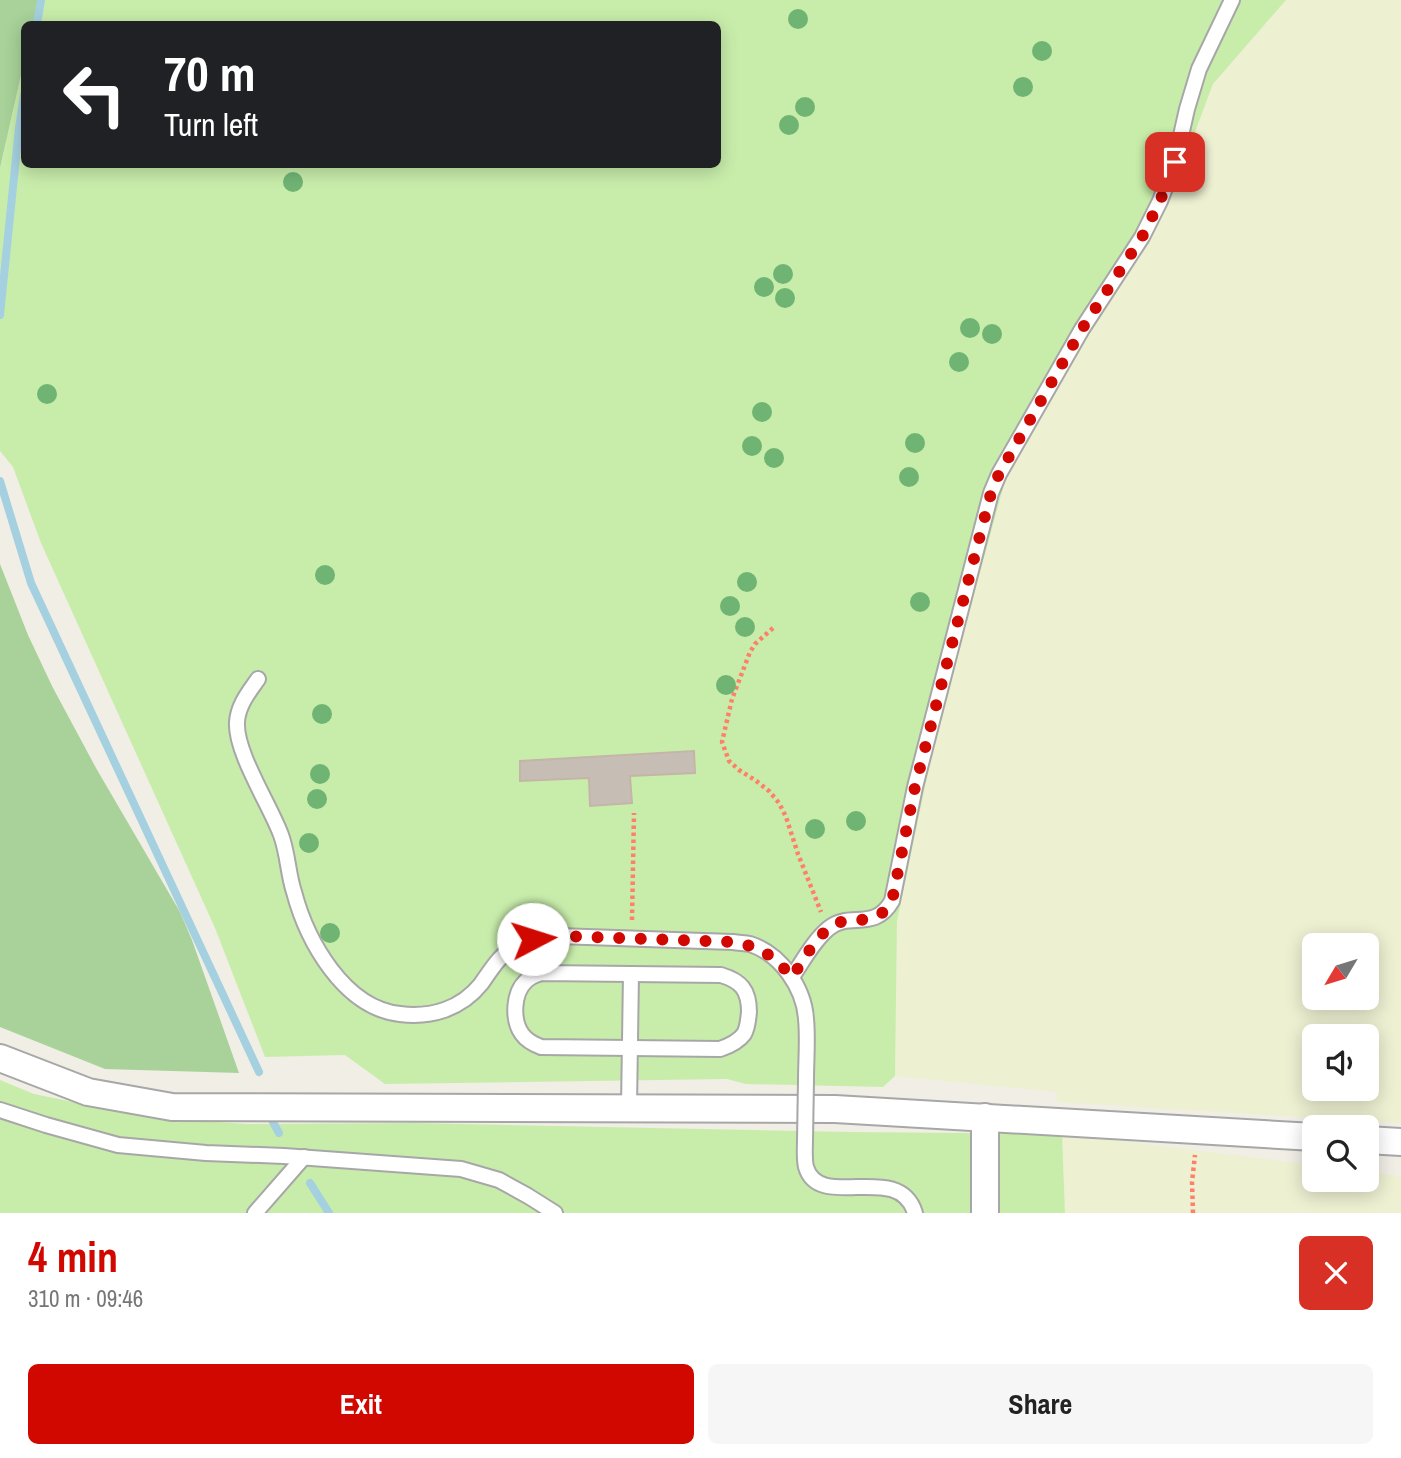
<!DOCTYPE html>
<meta charset="utf-8">
<style>
body{margin:0;font-family:"Archivo Narrow",sans-serif;background:#f6f6f6;color:#222;height:100vh;display:flex;flex-direction:column;font-size:26px;white-space:nowrap}
*{box-sizing:border-box;margin:0}
p{font-size:23px;color:#767676}
.icon{flex:none;width:38px;height:38px;fill:none;stroke:currentColor;stroke-width:2;stroke-linecap:round;stroke-linejoin:round}
.map{position:relative;height:1213px;overflow:hidden}
.drawer{display:flex;flex-direction:column;background:#fff;flex:1}
.drawer>*{flex:none}
.guide{position:absolute;left:21px;top:21px;width:700px;height:147px;border-radius:10px;box-shadow:0 4px 18px #0003;background:#202124;color:#fff;overflow:hidden}
.needle{width:46px;rotate:232deg}
.controls{position:absolute;left:1302px;top:933px;display:grid;gap:14px}
.controls a{display:grid;place-items:center;width:77px;height:77px;border-radius:10px;background:#fff;box-shadow:0 4px 18px #0003;font-size:35px}
.pin{position:absolute;display:grid;place-items:center;width:60px;height:60px;color:#fff;margin:-30px;border-radius:14px;box-shadow:0 4px 10px #0006}
.me{position:absolute;width:77px;margin:-38px;rotate:85deg;stroke-linejoin:round;filter:drop-shadow(0 0 5px #0008)}
.turn{display:flex;align-items:center;gap:24px;height:147px;padding:0 28px;font-size:32px}
.turn .icon{width:91px;height:91px;stroke-width:2.5}
.turn b{display:block;font-size:49px;line-height:60px}
.round{display:grid;place-items:center;flex:none;width:74px;height:74px;border-radius:10px;background:#f6f6f6}
.overview{display:flex;align-items:center;justify-content:space-between;height:119px;padding:0 28px}
h1{font-size:42px;font-weight:700;line-height:52px;color:#d00800}
.primary-button{display:flex;gap:14px;margin-top:auto;padding:14px 28px}
.primary-button a{flex:1;height:80px;border-radius:10px;background:#d00800;color:#fff;font-size:28px;font-weight:700;line-height:80px;text-align:center}
.primary-button a+a{background:#f6f6f6;color:#222}
.map>svg:first-child{display:block}
.farmland{fill:#edf0d1;fill-rule:evenodd}
.grass{fill:#c8edab}
.forest{fill:#a8d299}
.lines{fill:none;stroke-linecap:round;stroke-linejoin:round}
.stream{stroke:#a5d0e0;stroke-width:8}
.building{fill:#c6beb5;stroke:#c4b5a8;stroke-width:2}
.lane-casing{stroke:#a7a7a7;stroke-width:18}
.street-casing{stroke:#a7a7a7;stroke-width:30}
.path{stroke:#ff7f69;stroke-width:4.5;stroke-dasharray:3.5 3.5;stroke-linecap:butt}
.lane{stroke:#fff;stroke-width:14}
.street{stroke:#fff;stroke-width:26}
.lane-bridge-casing{stroke:#a7a7a7;stroke-width:18;stroke-linecap:butt}
.lane-bridge{stroke:#fff;stroke-width:14}
.tree{fill:#70b474}
.route{stroke:#d00800;stroke-width:12;stroke-dasharray:0 21.6}
</style>
<div class="map">
<svg width="1401" height="1213" viewBox="0 0 1401 1213">
<rect width="100%" height="100%" fill="#f1eee6"/>
<g class="farmland">
<path d="M 1286,0 L 1401,0 L 1401,1123 L 1057,1102 L 1056,1092 L 895,1076 L 897,921 L 928,772 L 965,627 L 1005,481 L 1093,325 L 1147,243 L 1169,201 L 1213,84 ZM 1314,945 L 1367,945 L 1367,998 L 1314,998 ZM 1314,1036 L 1367,1036 L 1367,1088 L 1314,1088 Z"/>
<polygon points="1062,1134 1314,1165 1314,1180 1367,1180 1367,1172 1401,1176 1401,1213 1065,1213"/>
</g>
<g class="grass">
<polygon points="39,0 1286,0 1213,84 1169,201 1147,243 1093,325 1005,481 965,627 928,772 897,921 895,1076 883,1087 746,1084 727,1079 385,1084 345,1055 265,1057 215,928 41,543 13,467 0,451 0,168 24,62 24,164 718,164 718,24 33,24"/>
<polygon points="0,1080 34,1094 152,1118 248,1124 415,1123 852,1132 1062,1134 1065,1213 0,1213"/>
</g>
<g class="forest">
<polygon points="0,0 39,0 33,24 24,24 24,62 0,168"/>
<polygon points="0,564 28,635 52,686 96,768 180,912 192,940 239,1073 105,1069 0,1027"/>
</g>
<g class="lines">
<g class="stream">
<polyline points="37,24 41,0"/>
<polyline points="0,315 19,128 24,95"/>
<polyline points="0,481 31,583 259,1072"/>
<polyline points="273,1122 279,1133"/>
<polyline points="310,1183 329,1213"/>
</g>
</g>
<polygon class="building" points="694,751 695,773 630,776 632,803 590,806 589,778 520,781 520,761"/>
<g class="lines">
<defs>
<g id="lane">
<path d="M 258,679 C 249,692 238,705 237,722 C 235,752 270,805 281,835 C 288,854 288,874 294,892 C 307,941 344,1008 400,1014 C 431,1018 461,1009 481,984 C 491,970 500,954 517,945 C 529,939 544,938 558,936 L 733,942 C 739,943 745,943 750,944 C 781,954 804,988 806,1019 C 808,1039 806,1060 806,1080"/>
<path d="M 541,973 L 721,975 C 741,981 749,990 749,1012 C 748,1020 748,1027 744,1034 C 738,1042 729,1046 720,1049 L 541,1047 C 533,1044 527,1041 522,1034 C 512,1020 513,993 526,981 C 530,977 535,975 541,973 Z"/>
<path d="M 792,977 C 803,961 814,940 829,928 C 850,911 874,932 892,901 L 915,787 L 991,493 L 999,474 L 1082,329 L 1142,237 L 1160,201 L 1175,162 L 1187,109 L 1199,69 L 1232,0"/>
<polyline points="629,1107 631,974"/>
<polyline points="0,1110 46,1125 118,1145 206,1153 284,1156 461,1169 499,1180 528,1196 555,1213"/>
<path d="M 805,1140 C 805,1148 804,1159 806,1167 C 819,1212 899,1160 915,1213"/>
<polyline points="255,1213 304,1157"/>
</g>
<g id="street">
<polyline points="0,1058 88,1092 172,1107 835,1109 1314,1137"/>
<polyline points="1367,1140 1401,1142"/>
<polyline points="985,1213 985,1117"/>
</g>
</defs>
<use href="#lane" class="lane-casing"/>
<use href="#street" class="street-casing"/>
<g class="path">
<polyline points="773,628 755,644 750,652 732,699 722,742 729,761 739,770 755,780 769,791 779,803 786,817 798,854 821,912"/>
<polyline points="632,920 634,813"/>
<polyline points="1193,1213 1192,1182 1195,1155"/>
</g>
<use href="#lane" class="lane"/>
<use href="#street" class="street"/>
<defs>
<polyline id="lane-bridge" points="805,1140 806,1080"/>
</defs>
<use href="#lane-bridge" class="lane-bridge-casing"/>
<use href="#lane-bridge" class="lane-bridge"/>
</g>
<g class="tree">
<circle cx="798" cy="19" r="10"/>
<circle cx="1042" cy="51" r="10"/>
<circle cx="1023" cy="87" r="10"/>
<circle cx="805" cy="107" r="10"/>
<circle cx="789" cy="125" r="10"/>
<circle cx="293" cy="182" r="10"/>
<circle cx="783" cy="274" r="10"/>
<circle cx="764" cy="287" r="10"/>
<circle cx="785" cy="298" r="10"/>
<circle cx="970" cy="328" r="10"/>
<circle cx="992" cy="334" r="10"/>
<circle cx="959" cy="362" r="10"/>
<circle cx="47" cy="394" r="10"/>
<circle cx="762" cy="412" r="10"/>
<circle cx="915" cy="443" r="10"/>
<circle cx="752" cy="446" r="10"/>
<circle cx="774" cy="458" r="10"/>
<circle cx="909" cy="477" r="10"/>
<circle cx="325" cy="575" r="10"/>
<circle cx="747" cy="582" r="10"/>
<circle cx="920" cy="602" r="10"/>
<circle cx="730" cy="606" r="10"/>
<circle cx="745" cy="627" r="10"/>
<circle cx="726" cy="685" r="10"/>
<circle cx="322" cy="714" r="10"/>
<circle cx="320" cy="774" r="10"/>
<circle cx="317" cy="799" r="10"/>
<circle cx="856" cy="821" r="10"/>
<circle cx="815" cy="829" r="10"/>
<circle cx="309" cy="843" r="10"/>
<circle cx="330" cy="933" r="10"/>
</g>
<g class="lines">
<path class="route" d="M 533,939 L 558,936 L 733,942 C 762,947 773,956 792,977 C 803,961 814,940 829,928 C 850,911 874,932 892,901 L 915,787 L 991,493 L 999,474 L 1082,329 L 1142,237 L 1160,201 L 1175,162"/>
</g>
</svg>
<div class="controls">
<a><svg class="needle" viewBox="-14 -14 28 28"><path d="M0-13l5 13h-10z" fill="#e53935"/><path d="M0 13l5-13h-10z" fill="#767676"/></svg></a>
<a><svg class="icon" aria-label="sound" viewBox="0 0 24 24"><path d="M4 9h4l5-4v14l-5-4H4zM17 9q2 3 0 6"/></svg></a>
<a><svg class="icon" aria-label="search" viewBox="0 0 24 24"><circle cx="10" cy="10" r="6"/><path d="M15 15l6 6"/></svg></a>
</div>
<div class="pin" style="left:1175px;top:162px;background:#d93025"><svg class="icon" aria-label="arrive" viewBox="0 0 24 24"><path d="M6 21V4h12l-3 4 3 4H6"/></svg></div>
<svg class="me" style="left:533px;top:939px" viewBox="-20 -20 40 40"><circle r="19" fill="#fff"/><path d="M0-13L10 11 0 6-10 11z" fill="#d00800"/></svg>
<div class="guide">
<div class="turn"><svg class="icon" aria-label="left" viewBox="0 0 24 24"><path d="M17 20v-9H6M10 6l-5 5 5 5"/></svg><div><b>70 m</b>Turn left</div></div>
</div>
</div>
<section class="drawer">
<div class="overview"><div><h1>4 min</h1><p>310 m · 09:46</p></div><a class="round" style="background:#d93025;color:#fff"><svg class="icon" aria-label="close" viewBox="0 0 24 24"><path d="M6 6l12 12M18 6L6 18"/></svg></a></div>
<div class="primary-button"><a>Exit</a><a>Share</a></div>
</section>
